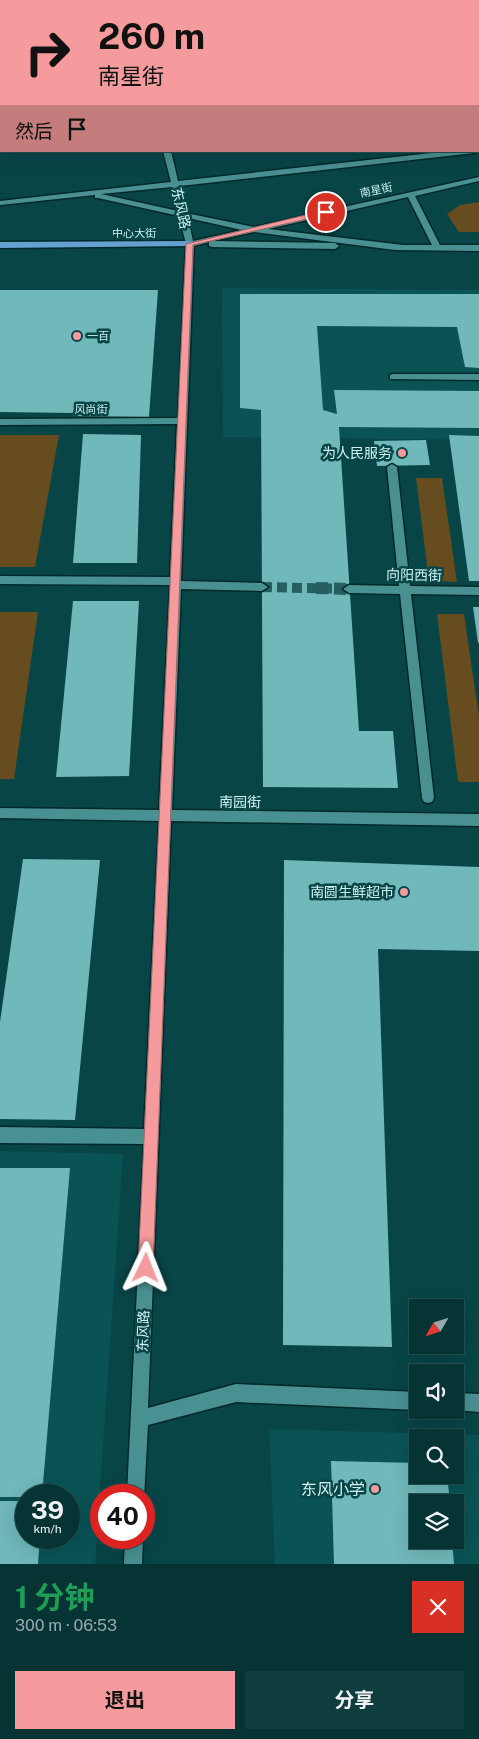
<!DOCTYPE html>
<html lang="zh">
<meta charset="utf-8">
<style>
body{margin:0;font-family:"Public Sans","Noto Sans SC",sans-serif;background:#0f3c3d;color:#f1f3f6;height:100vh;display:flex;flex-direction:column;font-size:19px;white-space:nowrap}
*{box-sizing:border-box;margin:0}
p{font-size:16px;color:#98aaad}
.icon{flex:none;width:28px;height:28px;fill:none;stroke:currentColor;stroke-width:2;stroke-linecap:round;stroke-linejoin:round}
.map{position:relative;height:1564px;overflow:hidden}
.details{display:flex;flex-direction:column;background:#063435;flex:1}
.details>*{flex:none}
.hud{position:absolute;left:0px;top:0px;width:480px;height:152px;box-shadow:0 5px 20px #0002,0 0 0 1px #274f50;background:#f59b9d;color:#111;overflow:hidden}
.needle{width:32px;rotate:231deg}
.buttons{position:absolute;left:409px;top:1299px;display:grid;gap:10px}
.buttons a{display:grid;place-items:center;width:55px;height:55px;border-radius:0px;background:#063435;box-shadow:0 5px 20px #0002,0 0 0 1px #274f50;font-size:25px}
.speed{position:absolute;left:15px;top:1484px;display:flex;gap:10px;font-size:25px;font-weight:700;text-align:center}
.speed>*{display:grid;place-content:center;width:65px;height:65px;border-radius:50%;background:#063435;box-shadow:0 5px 20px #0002,0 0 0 1px #274f50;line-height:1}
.speed small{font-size:12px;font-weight:400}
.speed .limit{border:8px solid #d22;background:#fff;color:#111}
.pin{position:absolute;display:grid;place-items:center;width:42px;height:42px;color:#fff;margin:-21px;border:2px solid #fff;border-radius:50%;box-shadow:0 1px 5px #0007}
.me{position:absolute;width:55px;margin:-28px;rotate:2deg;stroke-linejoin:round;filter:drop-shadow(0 0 4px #0008)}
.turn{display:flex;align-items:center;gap:18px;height:105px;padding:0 15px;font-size:22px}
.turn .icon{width:65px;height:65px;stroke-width:2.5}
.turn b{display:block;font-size:35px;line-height:42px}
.then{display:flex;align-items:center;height:48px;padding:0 15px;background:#0003;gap:10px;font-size:19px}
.round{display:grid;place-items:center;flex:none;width:52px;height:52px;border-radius:0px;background:#0f3c3d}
.head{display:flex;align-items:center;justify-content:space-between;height:85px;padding:0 15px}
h1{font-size:30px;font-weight:700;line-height:38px;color:#1e9e55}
.primary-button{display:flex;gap:10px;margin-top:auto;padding:10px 15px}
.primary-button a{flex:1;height:58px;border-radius:0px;background:#f59b9d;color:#111;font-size:20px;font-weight:700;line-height:58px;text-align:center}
.primary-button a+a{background:#0f3c3d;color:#f1f3f6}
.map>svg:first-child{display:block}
.built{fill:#095355;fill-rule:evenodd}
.green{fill:#664c1f}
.building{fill:#71b8ba}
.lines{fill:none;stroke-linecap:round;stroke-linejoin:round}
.minor-tunnel-far1{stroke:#265f61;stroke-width:10;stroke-dasharray:10 5;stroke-linecap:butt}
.minor-tunnel{stroke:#265f61;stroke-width:12;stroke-dasharray:12 6;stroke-linecap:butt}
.minor-casing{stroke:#01292a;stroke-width:3}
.major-casing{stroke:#01292a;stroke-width:3}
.minor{fill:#499092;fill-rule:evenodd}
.major{fill:#64a0d0;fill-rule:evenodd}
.route{fill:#f59b9d;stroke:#9f6566}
.poi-dot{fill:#f59b9d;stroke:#084547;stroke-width:2}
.labels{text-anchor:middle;stroke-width:5;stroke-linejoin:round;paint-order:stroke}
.far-street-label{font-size:11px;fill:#cff1f2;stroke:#084547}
.far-poi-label{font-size:11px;fill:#cff1f2;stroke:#084547;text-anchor:start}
.street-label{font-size:14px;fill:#cff1f2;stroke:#084547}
.poi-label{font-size:14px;fill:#cff1f2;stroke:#084547;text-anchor:end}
.near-poi-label{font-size:16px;fill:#cff1f2;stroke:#084547;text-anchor:end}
</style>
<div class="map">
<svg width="479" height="1564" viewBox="0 0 479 1564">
<rect width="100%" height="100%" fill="#084547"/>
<g class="built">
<polygon points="222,288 479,290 479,440 223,437"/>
<path d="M 0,1151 L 123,1154 L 95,1564 L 0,1564 ZM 26,1495 L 69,1495 L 69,1538 L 26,1538 Z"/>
<path d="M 269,1429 L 479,1435 L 479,1564 L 275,1564 ZM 418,1438 L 455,1438 L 455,1475 L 418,1475 ZM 418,1502 L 455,1502 L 455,1540 L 418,1540 Z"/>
</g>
<g class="green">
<polygon points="479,202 479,232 459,232 447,214 460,205"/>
<polygon points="0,435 59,435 35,567 0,567"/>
<polygon points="416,478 442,478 457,582 429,581"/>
<polygon points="0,612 38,612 14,779 0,779"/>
<polygon points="437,614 464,614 479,717 479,782 458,782"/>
</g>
<g class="building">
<polygon points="0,290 158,290 149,417 73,416 74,413 0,412"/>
<polygon points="240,294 479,294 479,368 465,367 457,327 317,326 323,410 337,414 334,390 479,391 479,428 339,427 359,731 393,731 398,788 263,787 261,410 240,408"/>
<polygon points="83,434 141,435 137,563 73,563"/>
<polygon points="449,435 479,436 479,581 469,581"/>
<polygon points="426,440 430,465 377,466 374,441"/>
<polygon points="73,601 139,601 129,776 56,777"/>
<polygon points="473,607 479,607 479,643 478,643"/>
<polygon points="23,859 100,860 75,1120 0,1119 0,1022"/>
<polygon points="284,860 479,867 479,951 378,949 392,1347 283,1345"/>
<polygon points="0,1168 70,1168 42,1495 26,1495 26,1497 0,1497"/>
<polygon points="331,1461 418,1463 418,1475 447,1475 450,1502 418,1502 418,1540 452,1540 454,1564 334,1564"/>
<polygon points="0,1501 26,1501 26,1538 40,1538 38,1564 0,1564"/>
</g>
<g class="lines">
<polyline class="minor-tunnel-far1" points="262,587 349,589"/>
<polyline class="minor-tunnel" points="316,588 349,589"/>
<defs>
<g id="minor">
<rect x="129" y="0" width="6" height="1"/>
<polygon points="276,0 283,0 283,1 277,1"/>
<rect x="380" y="0" width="6" height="1"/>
<rect x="0" y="17" width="1" height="4"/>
<path d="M 163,151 L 171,151 L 178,181 L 450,151 L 478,151 L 474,153 L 180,186 L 186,213 L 254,227 L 479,177 L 479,181 L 415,196 L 440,245 L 479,245 L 479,251 L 395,250 L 254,232 L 213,241 L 335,243 L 339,246 L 335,249 L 212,247 L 209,246 L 209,242 L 194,246 L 181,581 L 262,583 L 268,587 L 262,591 L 181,589 L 172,810 L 479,814 L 479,826 L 171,821 L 148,1408 L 236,1384 L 418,1392 L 418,1410 L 236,1402 L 148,1425 L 144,1498 L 144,1495 L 127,1495 L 144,1144 L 0,1143 L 0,1127 L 144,1129 L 159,821 L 0,818 L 0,808 L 159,810 L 170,585 L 0,584 L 0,576 L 170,577 L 177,424 L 0,425 L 0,419 L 178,418 L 186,244 L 179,216 L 98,198 L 95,198 L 95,195 L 0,205 L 0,201 L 171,182 ZM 172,187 L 178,211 L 101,194 ZM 408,197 L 432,245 L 403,245 L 268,229 ZM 188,218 L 242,230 L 193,241 Z"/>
<polygon points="393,374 479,374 479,380 390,379 390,375"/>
<polygon points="392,464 397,467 410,586 479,587 479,595 411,594 434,798 432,802 428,803 424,802 422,798 400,594 349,593 343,589 349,585 399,586 387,467"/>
<polygon points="455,1393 479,1394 479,1412 454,1410"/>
<polygon points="125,1538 143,1538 142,1564 124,1564"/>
</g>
<polygon id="major" points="190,241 193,242 193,246 0,248 0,242"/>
</defs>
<use href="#minor" class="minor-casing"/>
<use href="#major" class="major-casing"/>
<use href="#minor" class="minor"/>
<use href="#major" class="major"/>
</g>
<polygon class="route" points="326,210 330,212 329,214 193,245 153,1268 151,1274 146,1276 140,1274 138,1268 186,244"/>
<g class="poi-dot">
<circle cx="77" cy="336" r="5"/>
<circle cx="402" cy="453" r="5"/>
<circle cx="404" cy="892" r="5"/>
<circle cx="375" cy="1489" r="5"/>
</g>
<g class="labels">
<g class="far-street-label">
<text transform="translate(376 190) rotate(-12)" y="4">南星街</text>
<text x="134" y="237">中心大街</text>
<text x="91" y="413">风尚街</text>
</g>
<g class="far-poi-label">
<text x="87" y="340">一百</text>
</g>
<g class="street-label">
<text transform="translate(181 208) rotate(77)" y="5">东风路</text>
<text transform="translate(414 575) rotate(1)" y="5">向阳西街</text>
<text transform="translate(240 802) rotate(1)" y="5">南园街</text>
<text transform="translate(143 1331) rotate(-88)" y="5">东风路</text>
</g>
<g class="poi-label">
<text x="392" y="458">为人民服务</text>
<text x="394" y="897">南圆生鲜超市</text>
</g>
<g class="near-poi-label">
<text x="365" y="1495">东风小学</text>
</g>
</g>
</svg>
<div class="buttons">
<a><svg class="needle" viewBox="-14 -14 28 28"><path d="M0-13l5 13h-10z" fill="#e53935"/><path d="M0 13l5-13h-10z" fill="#98aaad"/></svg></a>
<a><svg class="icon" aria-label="sound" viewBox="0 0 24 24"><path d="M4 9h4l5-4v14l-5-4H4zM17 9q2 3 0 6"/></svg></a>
<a><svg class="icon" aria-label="search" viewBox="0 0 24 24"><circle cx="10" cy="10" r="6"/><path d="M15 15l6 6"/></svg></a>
<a><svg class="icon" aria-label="layers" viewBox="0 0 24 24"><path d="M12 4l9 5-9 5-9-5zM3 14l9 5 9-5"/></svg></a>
</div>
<div class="speed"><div>39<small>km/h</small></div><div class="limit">40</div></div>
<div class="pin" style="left:326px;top:212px;background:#d93025"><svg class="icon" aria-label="arrive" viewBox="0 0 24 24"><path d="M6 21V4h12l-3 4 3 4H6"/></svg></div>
<svg class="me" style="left:146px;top:1268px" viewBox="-20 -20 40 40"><path d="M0-17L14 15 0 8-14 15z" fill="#f59b9d" stroke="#fff" stroke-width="4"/></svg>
<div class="hud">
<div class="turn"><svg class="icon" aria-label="right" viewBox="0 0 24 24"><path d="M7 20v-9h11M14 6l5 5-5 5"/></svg><div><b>260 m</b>南星街</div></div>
<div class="then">然后<svg class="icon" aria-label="arrive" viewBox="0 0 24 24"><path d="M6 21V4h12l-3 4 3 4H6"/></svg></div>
</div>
</div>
<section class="details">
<div class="head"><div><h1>1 分钟</h1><p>300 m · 06:53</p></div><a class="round" style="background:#d93025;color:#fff"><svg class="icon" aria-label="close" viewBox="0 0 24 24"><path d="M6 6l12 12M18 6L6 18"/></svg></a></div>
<div class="primary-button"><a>退出</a><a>分享</a></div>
</section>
